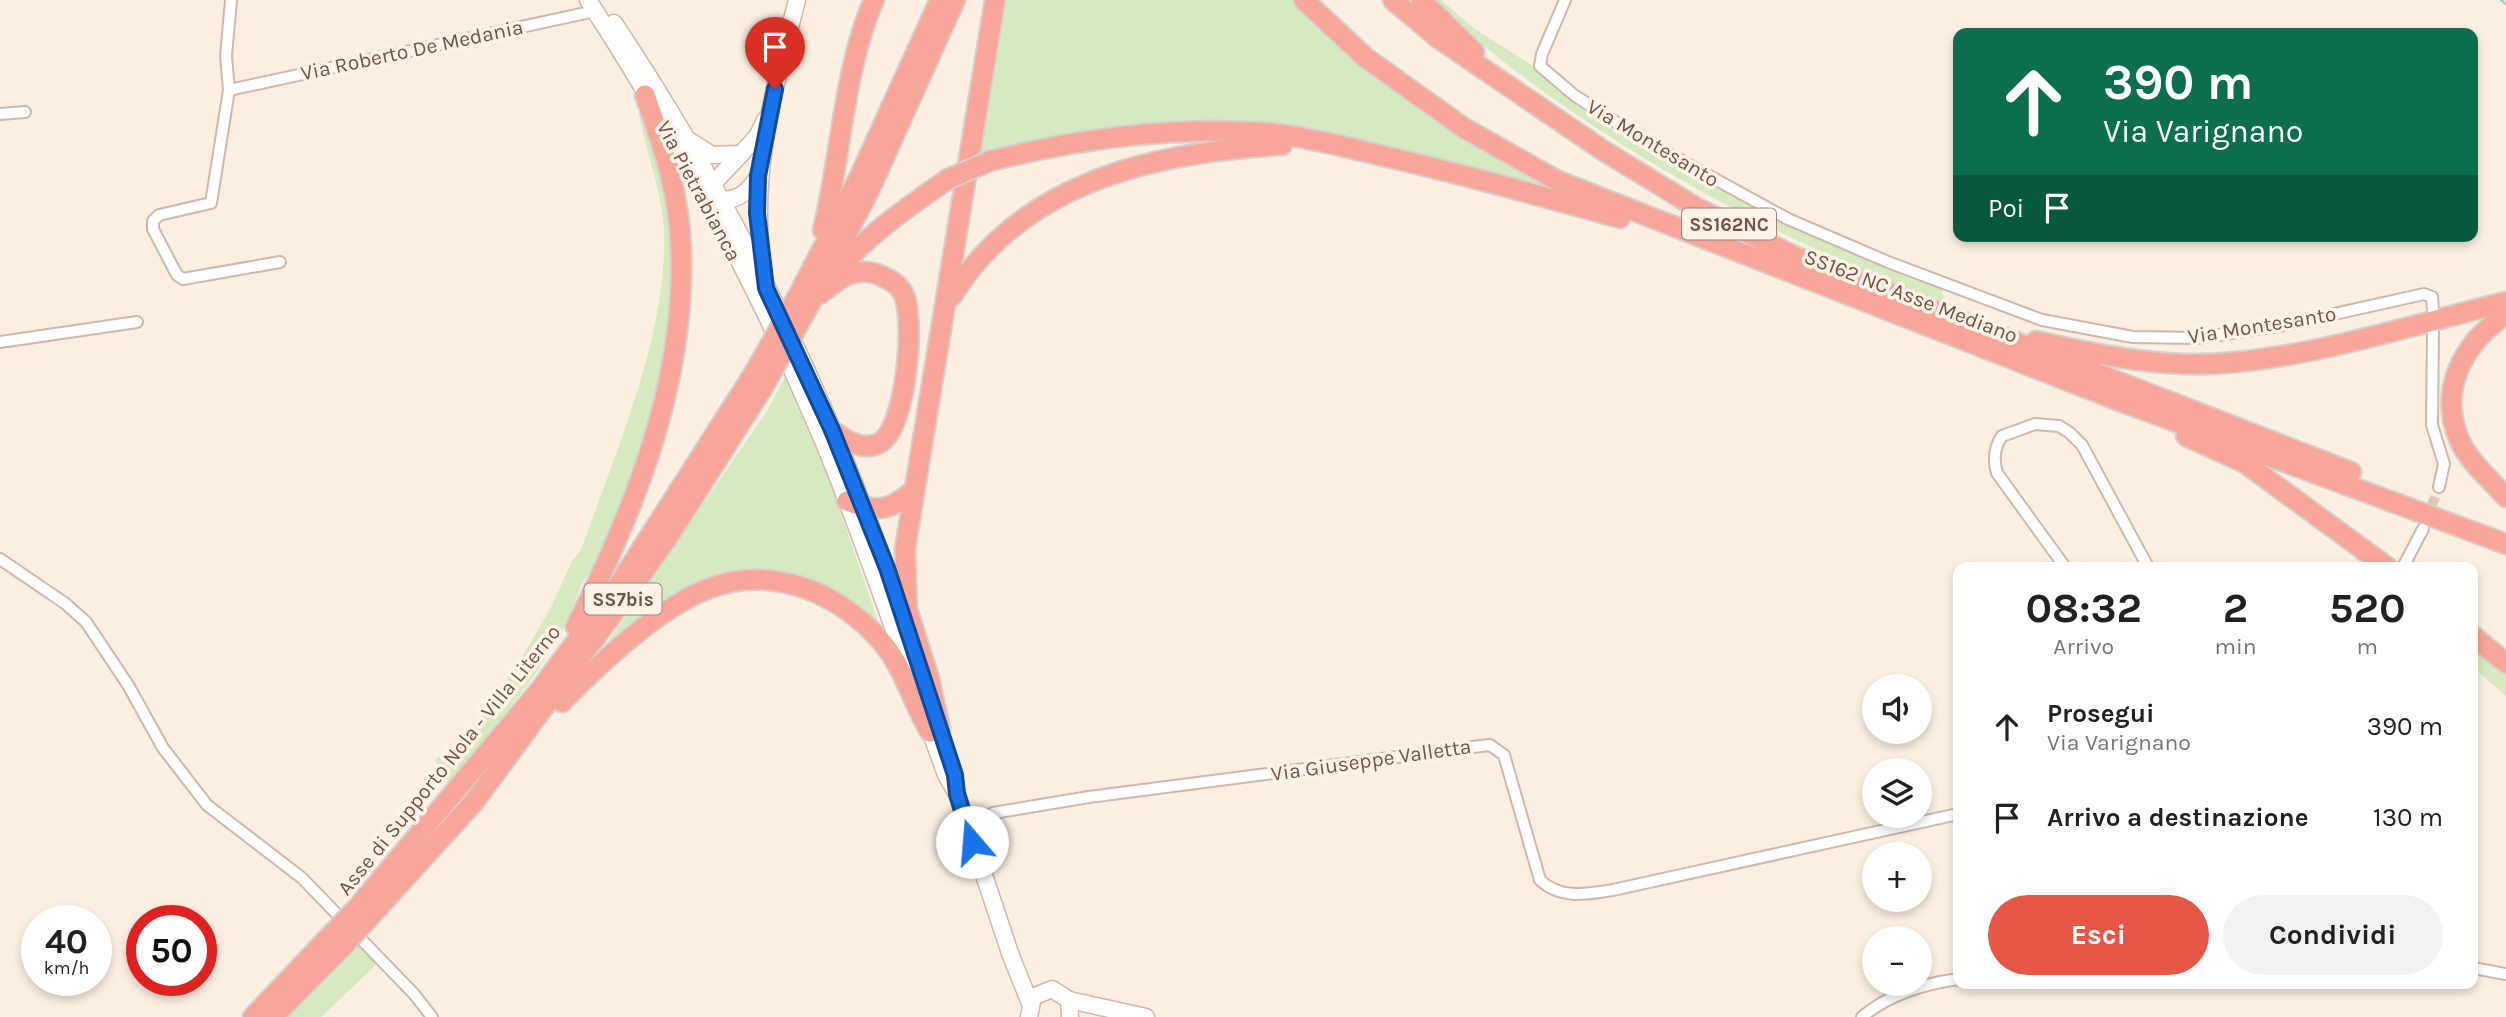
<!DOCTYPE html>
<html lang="it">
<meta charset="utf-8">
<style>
body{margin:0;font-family:Karla,sans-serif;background:#f2f2f2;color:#202124;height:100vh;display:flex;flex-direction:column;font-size:26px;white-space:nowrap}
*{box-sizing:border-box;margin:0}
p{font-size:23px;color:#757577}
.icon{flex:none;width:38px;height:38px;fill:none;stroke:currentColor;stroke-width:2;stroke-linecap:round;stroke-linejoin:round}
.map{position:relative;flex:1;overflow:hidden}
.panel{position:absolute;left:1953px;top:562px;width:525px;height:427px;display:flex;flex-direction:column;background:#fff;border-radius:14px;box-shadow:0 4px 10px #0003}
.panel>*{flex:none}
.top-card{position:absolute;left:1953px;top:28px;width:525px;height:214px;border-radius:14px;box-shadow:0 4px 10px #0003;background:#0b6e4f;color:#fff;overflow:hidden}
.buttons{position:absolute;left:1862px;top:674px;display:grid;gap:14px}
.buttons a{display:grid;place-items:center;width:70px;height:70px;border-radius:50%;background:#fff;box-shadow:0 4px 10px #0003;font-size:35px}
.speed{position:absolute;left:21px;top:905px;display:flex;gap:14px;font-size:35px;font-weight:700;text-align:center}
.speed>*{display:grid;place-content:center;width:91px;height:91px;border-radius:50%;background:#fff;box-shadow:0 4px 10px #0003;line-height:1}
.speed small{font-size:18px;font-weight:400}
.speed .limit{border:10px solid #d22;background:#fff;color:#111}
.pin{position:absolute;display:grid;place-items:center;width:60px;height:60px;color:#fff;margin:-72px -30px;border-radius:50% 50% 50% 0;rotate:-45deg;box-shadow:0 0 7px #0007}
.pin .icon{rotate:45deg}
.me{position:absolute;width:77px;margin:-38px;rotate:342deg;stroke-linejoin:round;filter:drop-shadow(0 0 5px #0008)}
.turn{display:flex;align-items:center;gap:24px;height:147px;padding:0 35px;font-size:32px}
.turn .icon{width:91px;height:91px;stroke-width:2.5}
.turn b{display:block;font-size:49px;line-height:60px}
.then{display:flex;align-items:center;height:66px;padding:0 35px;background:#0003;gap:14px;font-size:26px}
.eta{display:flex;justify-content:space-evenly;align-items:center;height:119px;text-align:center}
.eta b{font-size:42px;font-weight:700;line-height:49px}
.button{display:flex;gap:14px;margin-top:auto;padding:14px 35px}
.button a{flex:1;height:80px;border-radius:42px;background:#e65747;color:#fff;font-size:28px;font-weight:700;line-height:80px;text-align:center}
.button a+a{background:#f2f2f2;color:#202124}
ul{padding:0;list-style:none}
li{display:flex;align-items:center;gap:21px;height:91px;padding:0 35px}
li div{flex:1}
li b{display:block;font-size:26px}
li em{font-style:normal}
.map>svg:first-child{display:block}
.green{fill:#d6e9c1}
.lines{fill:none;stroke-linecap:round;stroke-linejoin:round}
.stream{stroke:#9dd5d7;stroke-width:2.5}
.street-tunnel{stroke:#dac8bc;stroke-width:10;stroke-dasharray:10 5;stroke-linecap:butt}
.street-casing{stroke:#cfb7ac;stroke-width:14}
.secondary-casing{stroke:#d2b6a9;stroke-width:19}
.highway-casing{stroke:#d8cfcc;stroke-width:23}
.street{stroke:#fff;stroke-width:10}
.secondary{stroke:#fff;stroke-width:16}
.highway{stroke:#f7a699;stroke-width:19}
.highway-bridge-casing{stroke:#d8cfcc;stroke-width:23;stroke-linecap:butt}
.highway-bridge{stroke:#f7a699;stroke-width:19}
.route-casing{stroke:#114b97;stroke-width:18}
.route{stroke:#1a73e8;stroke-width:12}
.labels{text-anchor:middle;stroke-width:7;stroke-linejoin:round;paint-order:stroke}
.shield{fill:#fff3e8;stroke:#9e8379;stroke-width:2}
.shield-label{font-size:19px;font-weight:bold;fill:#745349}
.street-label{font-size:21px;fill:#745349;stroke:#fff3e8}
</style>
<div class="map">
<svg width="2506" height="1017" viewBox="0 0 2506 1017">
<rect width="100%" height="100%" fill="#fcefe2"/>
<g class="green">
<path d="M 1002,0 L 1294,0 C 1375,82 1451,130 1549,187 C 1357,136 1169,88 975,159 Z"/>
<path d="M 1430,0 L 1441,0 L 1475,29 L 1730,191 L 1940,286 L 1946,303 C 1763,236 1574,131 1430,0 Z"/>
<path d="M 637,100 L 657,151 L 672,232 L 672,301 L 664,362 L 646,442 L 601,558 L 583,581 L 562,633 L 534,676 L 450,785 L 435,760 L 470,732 L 520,661 L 551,607 L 572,561 L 581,550 C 615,454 668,334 664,231 C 662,186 642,144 637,100 Z"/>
<polygon points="785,377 833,490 880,627 856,605 828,588 751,573 596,659 765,414"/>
<polygon points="2473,638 2506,665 2506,696 2473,667"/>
<polygon points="361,943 379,962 321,1017 287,1017"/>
</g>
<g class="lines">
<polyline class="stream" points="2501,0 2506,4"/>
<polyline class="street-tunnel" points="2426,520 2439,487"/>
<defs>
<g id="street">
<polyline points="1565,0 1542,54 1540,66 1574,95 1640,138 1788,219 1888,262 2042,320 2133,337 2199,338 2285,325 2424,294 2432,297 2433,310"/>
<polyline points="229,90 226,56 231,0"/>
<polyline points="0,114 25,112"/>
<polyline points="280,262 183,279 177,275 153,229 153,221 159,215 211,203 229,90 595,11"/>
<polyline points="2433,328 2432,425 2444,464 2439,487"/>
<polyline points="0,342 137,322"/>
<polyline points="0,559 66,604 86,622 128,685 163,748 207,805 302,878 414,994 432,1017"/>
<path d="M 2065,567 L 1997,473 C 1993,459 1994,448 2002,436 L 2035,424 L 2059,426 L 2070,433 L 2082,445 L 2148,567"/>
<polyline points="2403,567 2423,529"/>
<path d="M 980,866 L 990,859 L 982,825 L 993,813 L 1089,797 L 1481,746 L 1490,745 L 1504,755 L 1540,880 C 1561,900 1587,894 1613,890 L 1958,814"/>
<polyline points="2473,968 2506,974"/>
<path d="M 1862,1017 C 1889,994 1923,984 1958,979"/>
</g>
<g id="secondary">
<path d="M 588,0 C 678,139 759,288 823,441 C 855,517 882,597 910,675"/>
<path d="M 614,23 C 736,206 834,409 903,618"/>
<polyline points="690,141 712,155 741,154 758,135 765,120"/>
<polyline points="707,190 741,154"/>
<path d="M 713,198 C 734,204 747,194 758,177"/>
<path d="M 763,273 C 749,174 773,95 797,0"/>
<polyline points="927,722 946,775 957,794 1011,956 1030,1003"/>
<polyline points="1069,1000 1146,1017"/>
<polyline points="1029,1017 1033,997 1052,989 1069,1000 1070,1017"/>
</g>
<g id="highway">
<polyline points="1304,0 1366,58 1464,128 1558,181 2117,400 2506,544"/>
<polyline points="1393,0 1438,38 1604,151 1697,208 1794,256 2351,472"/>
<polyline points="1421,0 1474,52"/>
<path d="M 990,161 C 1082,138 1174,126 1269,133 C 1307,137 1346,147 1383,156 C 1463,174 1541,196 1620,218"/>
<path d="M 823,230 C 841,157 844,67 874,0"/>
<path d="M 837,271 C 868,234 908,207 948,179"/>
<path d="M 820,294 C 838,280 853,266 877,274 C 887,278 898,283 903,293 C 916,318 906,427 881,442 C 864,453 845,440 832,430"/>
<polyline points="798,296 859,178 940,0"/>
<path d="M 952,296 C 1023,181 1156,152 1282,145"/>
<polyline points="811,302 869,191 955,0"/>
<path d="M 2506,314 C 2464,343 2438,388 2459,439 C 2468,461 2490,479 2506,497"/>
<path d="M 2036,341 C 2085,352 2133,362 2183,364 C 2286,367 2406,326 2506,302"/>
<polyline points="2186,436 2245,463 2387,567"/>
<path d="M 847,501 C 877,513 889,511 913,491"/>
<polyline points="636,582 668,537 762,389"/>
<path d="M 576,627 C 634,511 686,382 681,250 C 680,196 663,145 645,95"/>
<polyline points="2473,636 2506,663"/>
<path d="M 562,702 C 600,663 655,611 705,590 C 771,563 838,592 882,642 C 904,668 913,703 930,732"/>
<polyline points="940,729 929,678 907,609 905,549 995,0"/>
<polyline points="357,908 540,690 620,583 753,375"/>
<polyline points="367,920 474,802 614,612"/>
<polyline points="253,1017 330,936"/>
<polyline points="273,1017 342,947"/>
</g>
</defs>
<use href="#street" class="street-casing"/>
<use href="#secondary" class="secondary-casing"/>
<use href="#highway" class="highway-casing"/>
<use href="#street" class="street"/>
<use href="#secondary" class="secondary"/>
<use href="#highway" class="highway"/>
<defs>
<g id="highway-bridge">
<polyline points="948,179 990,161"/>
<polyline points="753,375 798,296"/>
<polyline points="762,389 811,302"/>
<polyline points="330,936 357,908"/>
<polyline points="342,947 367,920"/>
</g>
</defs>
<use href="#highway-bridge" class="highway-bridge-casing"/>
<use href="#highway-bridge" class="highway-bridge"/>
</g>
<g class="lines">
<defs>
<polyline id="route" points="775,89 758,176 757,213 766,288 832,430 887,568 955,775 957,794 972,842"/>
</defs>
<use href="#route" class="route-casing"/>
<use href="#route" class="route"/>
</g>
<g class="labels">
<g class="shield">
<rect x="1682" y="208.5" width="94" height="31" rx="5"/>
<rect x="584.5" y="583.5" width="77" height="31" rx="5"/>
</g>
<g class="shield-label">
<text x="1729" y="231">SS162NC</text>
<text x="623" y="606">SS7bis</text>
</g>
<g class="street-label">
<text transform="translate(412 50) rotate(-12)" y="7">Via Roberto De Medania</text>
<text transform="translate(1653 143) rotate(31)" y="7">Via Montesanto</text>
<text transform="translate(699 191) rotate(62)" y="7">Via Pietrabianca</text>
<text transform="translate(1911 296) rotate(21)" y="7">SS162 NC Asse Mediano</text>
<text transform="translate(2262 325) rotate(-9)" y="7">Via Montesanto</text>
<text transform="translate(449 760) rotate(-51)" y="7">Asse di Supporto Nola - Villa Literno</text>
<text transform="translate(1371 760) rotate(-8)" y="7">Via Giuseppe Valletta</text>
</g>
</g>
</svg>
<div class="buttons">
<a><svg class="icon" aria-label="sound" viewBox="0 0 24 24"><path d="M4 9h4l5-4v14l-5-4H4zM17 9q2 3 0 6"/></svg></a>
<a><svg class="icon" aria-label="layers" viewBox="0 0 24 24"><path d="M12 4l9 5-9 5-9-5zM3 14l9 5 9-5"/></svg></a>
<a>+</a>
<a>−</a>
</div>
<div class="speed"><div>40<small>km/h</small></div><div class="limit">50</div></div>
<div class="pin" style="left:775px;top:89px;background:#d93025"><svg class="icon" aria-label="arrive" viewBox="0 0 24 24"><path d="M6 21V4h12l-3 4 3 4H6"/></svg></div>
<svg class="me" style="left:972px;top:842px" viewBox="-20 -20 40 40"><circle r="19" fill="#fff"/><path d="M0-13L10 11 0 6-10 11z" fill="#1a73e8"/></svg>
<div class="top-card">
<div class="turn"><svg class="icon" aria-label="ahead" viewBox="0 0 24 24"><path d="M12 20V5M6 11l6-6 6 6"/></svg><div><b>390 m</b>Via Varignano</div></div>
<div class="then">Poi<svg class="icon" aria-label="arrive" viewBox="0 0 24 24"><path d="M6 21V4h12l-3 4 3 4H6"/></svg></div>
</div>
<section class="panel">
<div class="eta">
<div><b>08:32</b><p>Arrivo</p></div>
<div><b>2</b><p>min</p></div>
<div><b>520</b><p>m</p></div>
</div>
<ul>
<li><svg class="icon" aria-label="ahead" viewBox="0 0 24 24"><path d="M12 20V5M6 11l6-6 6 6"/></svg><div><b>Prosegui</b><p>Via Varignano</p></div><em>390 m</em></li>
<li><svg class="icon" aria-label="arrive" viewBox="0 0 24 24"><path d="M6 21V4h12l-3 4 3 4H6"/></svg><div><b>Arrivo a destinazione</b></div><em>130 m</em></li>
</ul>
<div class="button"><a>Esci</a><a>Condividi</a></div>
</section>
</div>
